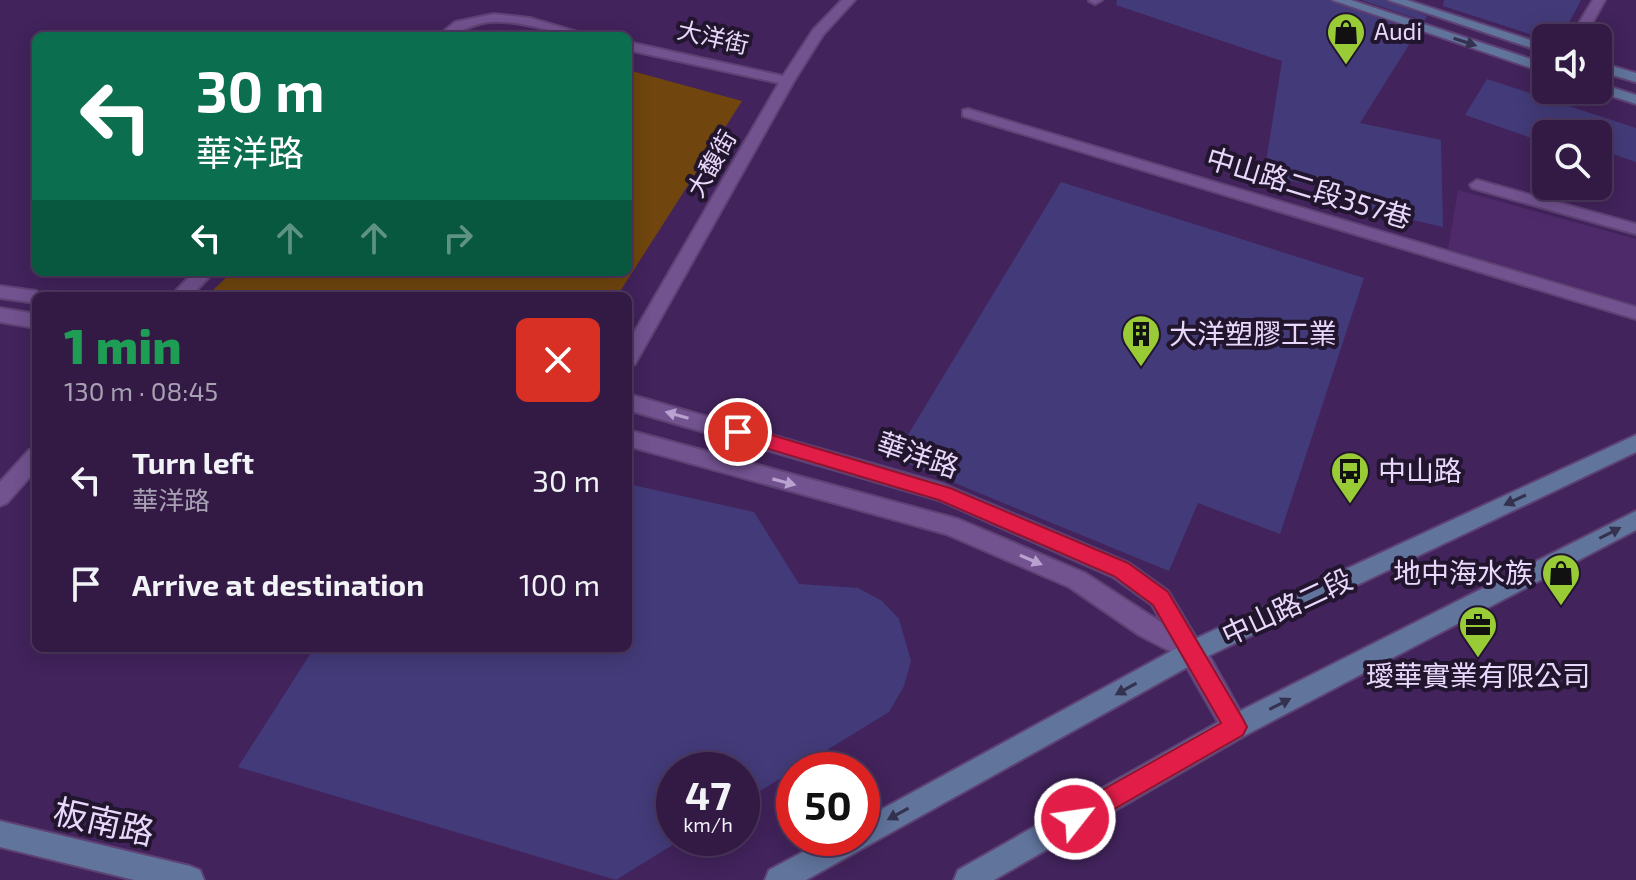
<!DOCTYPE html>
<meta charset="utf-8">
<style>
body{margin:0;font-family:"Exo 2","Noto Sans TC",sans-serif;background:#3d2750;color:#f1f3f6;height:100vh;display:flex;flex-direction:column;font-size:30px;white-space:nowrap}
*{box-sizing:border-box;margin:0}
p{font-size:26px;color:#a8a1b3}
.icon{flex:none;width:44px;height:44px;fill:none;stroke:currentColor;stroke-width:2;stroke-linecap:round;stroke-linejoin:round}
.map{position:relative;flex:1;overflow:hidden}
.side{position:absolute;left:32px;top:292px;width:600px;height:360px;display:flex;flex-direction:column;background:#321a45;border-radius:12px;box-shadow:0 4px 20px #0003,0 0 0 2px #4d385e}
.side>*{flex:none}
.top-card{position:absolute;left:32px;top:32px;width:600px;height:244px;border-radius:12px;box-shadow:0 4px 20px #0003,0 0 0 2px #4d385e;background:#0b6e4f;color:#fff;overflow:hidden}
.controls{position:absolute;left:1532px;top:24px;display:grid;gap:16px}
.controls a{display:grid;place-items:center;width:80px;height:80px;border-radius:12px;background:#321a45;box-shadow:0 4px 20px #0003,0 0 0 2px #4d385e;font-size:40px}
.speed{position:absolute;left:656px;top:752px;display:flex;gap:16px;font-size:40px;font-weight:700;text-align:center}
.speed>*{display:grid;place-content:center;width:104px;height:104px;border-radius:50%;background:#321a45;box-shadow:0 4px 20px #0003,0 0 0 2px #4d385e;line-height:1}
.speed small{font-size:20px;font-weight:400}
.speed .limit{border:12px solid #d22;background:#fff;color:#111}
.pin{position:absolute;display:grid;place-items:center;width:68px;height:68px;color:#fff;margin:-34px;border:4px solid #fff;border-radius:50%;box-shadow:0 2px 8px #0007}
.me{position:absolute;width:88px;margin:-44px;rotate:60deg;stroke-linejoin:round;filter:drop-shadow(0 0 6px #0008)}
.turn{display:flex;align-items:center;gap:28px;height:168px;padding:0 32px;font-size:36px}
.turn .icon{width:104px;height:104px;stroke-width:2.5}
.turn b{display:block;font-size:56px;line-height:68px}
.lanes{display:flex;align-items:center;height:76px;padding:0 32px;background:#0003;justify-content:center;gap:40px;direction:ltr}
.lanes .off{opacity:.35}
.round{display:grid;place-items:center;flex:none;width:84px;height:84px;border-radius:12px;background:#3d2750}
.overview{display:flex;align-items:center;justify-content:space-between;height:136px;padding:0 32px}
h1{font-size:48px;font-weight:800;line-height:60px;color:#1e9e55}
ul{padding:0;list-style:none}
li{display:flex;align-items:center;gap:24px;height:104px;padding:0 32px}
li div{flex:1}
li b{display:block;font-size:30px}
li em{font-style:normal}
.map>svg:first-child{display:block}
.built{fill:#4e2a6b}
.green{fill:#70460e}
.building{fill:#433b79}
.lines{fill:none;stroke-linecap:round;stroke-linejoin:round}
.lane-casing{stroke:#5e4274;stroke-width:4}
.street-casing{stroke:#5e4274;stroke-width:4}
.secondary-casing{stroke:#5e4274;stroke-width:4}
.lane{fill:#72528f;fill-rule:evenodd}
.street{fill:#72528f;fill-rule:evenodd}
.secondary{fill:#60749c;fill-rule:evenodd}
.oneway{fill:#35324f}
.oneway2{fill:#b9a2d0}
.route{fill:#e11d48;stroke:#92132f;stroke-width:2}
.labels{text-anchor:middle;stroke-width:8;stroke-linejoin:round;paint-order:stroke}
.far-poi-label{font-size:24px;fill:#e8d8fb;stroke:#22152e;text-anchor:start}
.far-street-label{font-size:24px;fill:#e8d8fb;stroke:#22152e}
.street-label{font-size:28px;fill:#e8d8fb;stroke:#22152e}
.poi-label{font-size:28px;fill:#e8d8fb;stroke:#22152e;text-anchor:start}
.near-street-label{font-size:34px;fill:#e8d8fb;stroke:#22152e}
</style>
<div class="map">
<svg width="1636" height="880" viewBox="0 0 1636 880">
<rect width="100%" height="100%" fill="#42235c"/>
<polygon class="built" points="1458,190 1636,239 1636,305 1448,249"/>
<polygon class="green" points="628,70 742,101 617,296 233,296 211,292 232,272 628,272"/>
<g class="building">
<polygon points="1117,0 1329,0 1417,32 1360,123 1441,140 1443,227 1361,208 1362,196 1264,175 1282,61 1116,5"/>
<polygon points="1361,0 1385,0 1427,16 1424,21"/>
<polygon points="1444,0 1581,0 1561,38 1542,38 1443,6"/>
<polygon points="1487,79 1636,128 1636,162 1601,150 1598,157 1598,134 1546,134 1546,143 1465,115"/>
<polygon points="1061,182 1364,278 1280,534 1198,503 1169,571 894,458"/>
<polygon points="628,484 754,512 799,584 858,588 882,601 899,619 911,661 904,686 889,712 742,802 742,770 674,770 674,844 616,880 238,767 314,648 628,648"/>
</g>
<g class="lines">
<defs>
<g id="lane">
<polygon points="1102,0 1095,4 1089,1 1090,0"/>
<polygon points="968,109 1636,307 1636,319 963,116 963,110"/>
<polygon points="1477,180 1636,224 1636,234 1472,188 1470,185"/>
</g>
<g id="street">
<polygon points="842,0 855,0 823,35 794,81 635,364 628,366 628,343 779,83 628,50 628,42 783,76 813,30"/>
<polygon points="1593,0 1605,0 1584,38 1570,38"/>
<path d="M 494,14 L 530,18 L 591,36 C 557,36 525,20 491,22 C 471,23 458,36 438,36 L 455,22 Z"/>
<polygon points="194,272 214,272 191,296 171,296"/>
<polygon points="0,286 36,291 44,296 36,296 36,303 0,298"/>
<polygon points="0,308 36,314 36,328 0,322"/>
<polygon points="628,394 943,484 1129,563 1168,591 1198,641 1202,643 1244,718 1247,727 1244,736 1235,739 1226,736 1181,657 1139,635 1069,587 946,534 628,446 628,430 958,519 1085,573 1162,623 1152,605 1113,577 939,500 628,410"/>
<polygon points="36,448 36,470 7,503 0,506 0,482 29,450"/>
</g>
<g id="secondary">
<polygon points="1332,0 1351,0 1546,64 1546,73"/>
<polygon points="1388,0 1407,0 1546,45 1546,53"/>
<polygon points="1598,62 1636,73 1636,82 1598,71"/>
<polygon points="1598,83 1636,95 1636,104 1593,90 1598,90"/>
<polygon points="1636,435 1636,452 1202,659 806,880 765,880 769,870 829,838 862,838 862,820 1186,643"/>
<polygon points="1636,511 1636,530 1244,736 994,880 954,880 958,870 1226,718"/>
<polygon points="0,821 190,866 200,870 204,880 134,880 0,847"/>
</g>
</defs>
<use href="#lane" class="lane-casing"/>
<use href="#street" class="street-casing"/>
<use href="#secondary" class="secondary-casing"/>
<use href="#lane" class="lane"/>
<use href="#street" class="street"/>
<use href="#secondary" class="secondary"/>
</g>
<defs><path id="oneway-solid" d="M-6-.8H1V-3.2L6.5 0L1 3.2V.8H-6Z" transform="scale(2)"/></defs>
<g class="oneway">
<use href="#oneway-solid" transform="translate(1465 42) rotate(18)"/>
<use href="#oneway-solid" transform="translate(1515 500) rotate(155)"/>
<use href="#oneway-solid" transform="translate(1610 533) rotate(-27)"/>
<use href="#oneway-solid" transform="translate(1126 689) rotate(151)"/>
<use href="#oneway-solid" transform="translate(1280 704) rotate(-27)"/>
<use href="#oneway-solid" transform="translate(898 814) rotate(151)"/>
</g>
<g class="oneway2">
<use href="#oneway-solid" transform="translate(677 415) rotate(-164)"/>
<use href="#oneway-solid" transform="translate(784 482) rotate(15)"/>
<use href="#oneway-solid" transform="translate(1031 560) rotate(23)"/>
</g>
<polygon class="route" points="738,425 950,488 1128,563 1168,592 1243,719 1247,727 1243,735 1083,827 1075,831 1067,827 1063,819 1067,810 1221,723 1153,605 1114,576 939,500 732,438 729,432"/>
<defs>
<symbol id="shop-pin" viewBox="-11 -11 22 30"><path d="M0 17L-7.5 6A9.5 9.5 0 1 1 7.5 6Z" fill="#98cb36" stroke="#22152e"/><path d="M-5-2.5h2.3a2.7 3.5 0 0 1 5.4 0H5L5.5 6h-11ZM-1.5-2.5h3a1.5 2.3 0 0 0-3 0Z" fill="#111"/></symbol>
<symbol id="building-pin" viewBox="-11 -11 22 30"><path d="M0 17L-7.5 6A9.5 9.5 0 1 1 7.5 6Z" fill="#98cb36" stroke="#22152e"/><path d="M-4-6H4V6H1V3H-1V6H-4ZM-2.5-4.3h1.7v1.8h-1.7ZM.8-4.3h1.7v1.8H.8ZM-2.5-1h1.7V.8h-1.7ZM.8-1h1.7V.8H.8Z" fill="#111"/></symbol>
<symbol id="bus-pin" viewBox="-11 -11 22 30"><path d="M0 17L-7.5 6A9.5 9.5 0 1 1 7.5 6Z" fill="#98cb36" stroke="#22152e"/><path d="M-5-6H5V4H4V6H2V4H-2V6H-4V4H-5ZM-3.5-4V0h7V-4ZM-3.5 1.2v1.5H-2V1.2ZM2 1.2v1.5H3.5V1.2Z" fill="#111"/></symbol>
<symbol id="office-pin" viewBox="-11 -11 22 30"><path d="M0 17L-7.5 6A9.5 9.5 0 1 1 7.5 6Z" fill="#98cb36" stroke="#22152e"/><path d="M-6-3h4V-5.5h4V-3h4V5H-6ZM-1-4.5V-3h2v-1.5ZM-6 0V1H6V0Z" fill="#111"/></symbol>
</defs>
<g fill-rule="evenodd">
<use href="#shop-pin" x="1324" y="10" width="44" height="60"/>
<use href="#building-pin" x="1119" y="312" width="44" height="60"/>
<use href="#bus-pin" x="1328" y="449" width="44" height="60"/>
<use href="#shop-pin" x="1539" y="551" width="44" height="60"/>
<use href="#office-pin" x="1456" y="603" width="44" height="60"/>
</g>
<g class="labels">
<g class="far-poi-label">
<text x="1374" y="40">Audi</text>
</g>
<g class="far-street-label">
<text transform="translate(713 38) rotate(13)" y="8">大洋街</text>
<text transform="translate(712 164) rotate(-60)" y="8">大馥街</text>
</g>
<g class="street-label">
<text transform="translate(1309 188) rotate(17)" y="10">中山路二段357巷</text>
<text transform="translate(918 455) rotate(19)" y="10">華洋路</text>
<text transform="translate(1287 607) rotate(-25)" y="10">中山路二段</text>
</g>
<g class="poi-label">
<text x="1169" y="344">大洋塑膠工業</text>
<text x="1378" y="481">中山路</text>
<text x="1533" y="583" text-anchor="end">地中海水族</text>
<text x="1478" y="686" text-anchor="middle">璦華實業有限公司</text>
</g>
<g class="near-street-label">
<text transform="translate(104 822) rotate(13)" y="12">板南路</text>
</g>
</g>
</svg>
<div class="controls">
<a><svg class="icon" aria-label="sound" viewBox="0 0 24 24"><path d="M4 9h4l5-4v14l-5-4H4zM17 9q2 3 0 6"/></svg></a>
<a><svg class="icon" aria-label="search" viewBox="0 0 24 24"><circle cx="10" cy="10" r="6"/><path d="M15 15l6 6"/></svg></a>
</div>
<div class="speed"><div>47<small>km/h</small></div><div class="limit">50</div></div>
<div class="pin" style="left:738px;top:432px;background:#d93025"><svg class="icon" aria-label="arrive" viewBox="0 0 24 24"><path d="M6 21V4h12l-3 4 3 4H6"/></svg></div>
<svg class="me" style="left:1075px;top:819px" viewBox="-20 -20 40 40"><circle r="17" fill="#e11d48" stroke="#fff" stroke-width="3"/><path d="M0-11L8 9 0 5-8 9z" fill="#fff"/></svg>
<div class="top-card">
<div class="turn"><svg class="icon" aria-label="left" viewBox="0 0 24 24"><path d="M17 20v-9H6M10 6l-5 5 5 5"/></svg><div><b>30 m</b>華洋路</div></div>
<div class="lanes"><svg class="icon" aria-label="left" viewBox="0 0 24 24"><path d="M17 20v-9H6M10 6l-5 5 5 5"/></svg><svg class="icon off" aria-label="ahead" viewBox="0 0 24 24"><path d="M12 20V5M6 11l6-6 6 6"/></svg><svg class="icon off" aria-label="ahead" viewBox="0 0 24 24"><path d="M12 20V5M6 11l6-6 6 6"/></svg><svg class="icon off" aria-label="right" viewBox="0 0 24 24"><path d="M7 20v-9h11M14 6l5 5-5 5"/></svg></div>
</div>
<section class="side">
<div class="overview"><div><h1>1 min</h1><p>130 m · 08:45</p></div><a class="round" style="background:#d93025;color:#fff"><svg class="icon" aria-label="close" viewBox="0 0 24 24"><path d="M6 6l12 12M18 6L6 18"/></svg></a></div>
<ul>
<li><svg class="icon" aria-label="left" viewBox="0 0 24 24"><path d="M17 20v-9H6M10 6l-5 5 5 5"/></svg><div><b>Turn left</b><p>華洋路</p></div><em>30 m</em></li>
<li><svg class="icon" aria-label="arrive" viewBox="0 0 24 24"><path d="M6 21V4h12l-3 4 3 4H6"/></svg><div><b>Arrive at destination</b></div><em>100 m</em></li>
</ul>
</section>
</div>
